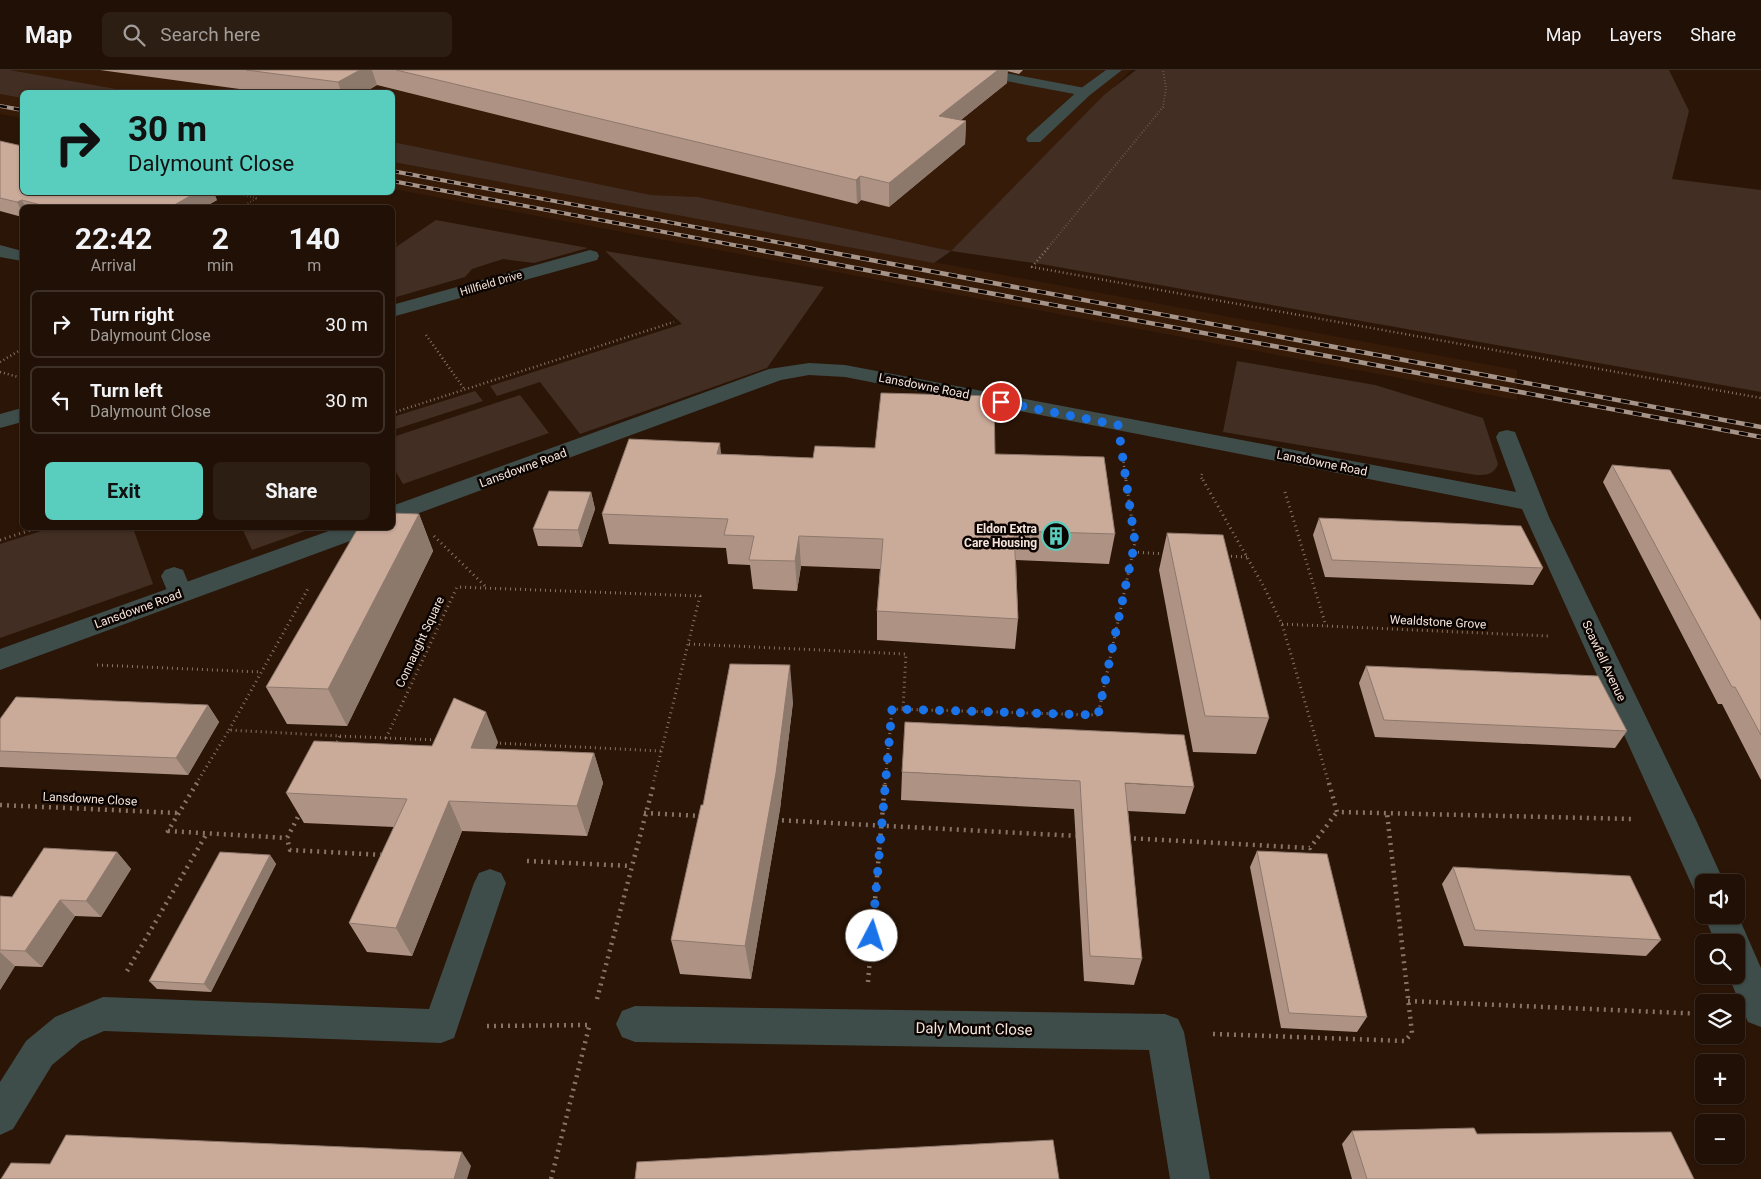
<!DOCTYPE html>
<meta charset="utf-8">
<style>
body{margin:0;font-family:Roboto,sans-serif;background:#2d1e13;color:#f1f3f6;height:100vh;display:flex;flex-direction:column;font-size:19px;white-space:nowrap}
*{box-sizing:border-box;margin:0}
p{font-size:16px;color:#a29d9a}
.icon{flex:none;width:28px;height:28px;fill:none;stroke:currentColor;stroke-width:2;stroke-linecap:round;stroke-linejoin:round}
.map{position:relative;flex:1;overflow:hidden}
.panel{position:absolute;left:20px;top:135px;width:375px;height:325px;display:flex;flex-direction:column;background:#201005;border-radius:8px;box-shadow:0 1px 4px #0004,0 0 0 1px #3d3027}
.panel>*{flex:none}
.guide{position:absolute;left:20px;top:20px;width:375px;height:105px;border-radius:8px;box-shadow:0 1px 4px #0004,0 0 0 1px #3d3027;background:#5acebe;color:#111;overflow:hidden}
.buttons{position:absolute;left:1695px;top:804px;display:grid;gap:10px}
.buttons a{display:grid;place-items:center;width:50px;height:50px;border-radius:8px;background:#201005;box-shadow:0 1px 4px #0004,0 0 0 1px #3d3027;font-size:25px}
.pin{position:absolute;display:grid;place-items:center;width:42px;height:42px;color:#fff;margin:-21px;border:2px solid #fff;border-radius:50%;box-shadow:0 1px 5px #0007}
.me{position:absolute;width:55px;margin:-28px;rotate:5deg;stroke-linejoin:round;filter:drop-shadow(0 0 4px #0008)}
.turn{display:flex;align-items:center;gap:18px;height:105px;padding:0 25px;font-size:22px}
.turn .icon{width:65px;height:65px;stroke-width:2.5}
.turn b{display:block;font-size:35px;line-height:42px}
.eta{display:flex;justify-content:space-evenly;align-items:center;height:85px;text-align:center}
.eta b{font-size:30px;font-weight:700;line-height:35px}
.primary-button{display:flex;gap:10px;margin-top:auto;padding:10px 25px}
.primary-button a{flex:1;height:58px;border-radius:8px;background:#5acebe;color:#111;font-size:20px;font-weight:700;line-height:58px;text-align:center}
.primary-button a+a{background:#2d1e13;color:#f1f3f6}
ul{padding:0;list-style:none}
li{display:flex;align-items:center;gap:15px;height:68px;margin:0 10px 8px;padding:0 15px;border:2px solid #3d3027;border-radius:8px}
li div{flex:1}
li b{display:block;font-size:19px}
li em{font-style:normal}
header{display:flex;align-items:center;gap:30px;box-sizing:border-box;height:70px;padding:0 25px;background:#201005;border-bottom:1px solid #3d3027}
header strong{font-size:24px}
nav{display:flex;gap:28px;margin-inline-start:auto;font-size:18px}
.search{width:350px;height:45px;background:#2d1e13;display:flex;align-items:center;gap:12px;box-sizing:border-box;padding:0 18px;border-radius:8px;color:#a29d9a;font-size:19px}
.map>svg:first-child{display:block}
.built{fill:#371b09}
.green{fill:#422e22}
.lines{fill:none;stroke-linecap:round;stroke-linejoin:round}
.path-far3{stroke:#877468;stroke-width:2;stroke-dasharray:0.5 2.5;stroke-linecap:butt}
.path-far2{stroke:#877468;stroke-width:2.5;stroke-dasharray:1 3;stroke-linecap:butt}
.path-far1{stroke:#877468;stroke-width:3;stroke-dasharray:1 4;stroke-linecap:butt}
.path{stroke:#877468;stroke-width:4.5;stroke-dasharray:2 5;stroke-linecap:butt}
.lane{fill:#3e4d4a;fill-rule:evenodd}
.street{fill:#3e4d4a;fill-rule:evenodd}
.rail-far1-casing{stroke:#a69489;stroke-width:4}
.rail-casing{stroke:#a69489;stroke-width:4.5}
.rail-far1{stroke:#0c0401;stroke-width:2.5;stroke-dasharray:7;stroke-linecap:butt}
.rail{stroke:#0c0401;stroke-width:3;stroke-dasharray:9;stroke-linecap:butt}
.wall{fill:#ae9384}
.shaded-wall{fill:#8d786c}
.building{fill:#caab9a;stroke:#8d786c}
.route{stroke:#1a73e8;stroke-width:9;stroke-dasharray:0 16.2}
.labels{text-anchor:middle;stroke-width:5;stroke-linejoin:round;paint-order:stroke}
.far-street-label{font-size:11px;fill:#f5e5dc;stroke:#0c0401}
.street-label{font-size:12px;fill:#f5e5dc;stroke:#0c0401}
.poi-label{font-size:12px;font-weight:bold;fill:#f5e5dc;stroke:#0c0401;text-anchor:end}
.near-street-label{font-size:15px;fill:#f5e5dc;stroke:#0c0401}
</style>
<header>
<strong>Map</strong>
<div class="search"><svg class="icon" aria-label="search" viewBox="0 0 24 24"><circle cx="10" cy="10" r="6"/><path d="M15 15l6 6"/></svg>Search here</div>
<nav><a>Map</a><a>Layers</a><a>Share</a></nav>
</header>
<div class="map">
<svg width="1761" height="1109" viewBox="0 0 1761 1109">
<rect width="100%" height="100%" fill="#2b1507"/>
<g class="built">
<polygon points="10,0 1131,0 951,181 698,127 651,125 393,72 392,22 133,22"/>
<polygon points="0,24 22,28 22,48 0,44"/>
<polygon points="392,92 1517,300 1517,330 393,119"/>
</g>
<g class="green">
<polygon points="0,0 10,0 133,22 22,22 22,28 0,24"/>
<polygon points="1136,0 1669,0 1689,41 1672,109 1761,120 1761,322 1041,194 951,181 934,193 393,92 393,72 651,125 698,127 951,181 1104,25"/>
<polygon points="436,150 588,178 534,193 503,189 472,199 465,207 393,228 393,179"/>
<polygon points="605,181 824,217 767,298 580,364 540,312 497,326 490,316 682,254"/>
<path d="M 1237,291 L 1375,315 L 1483,348 L 1498,394 C 1494,405 1486,405 1476,405 L 1223,362 Z"/>
<polygon points="475,321 483,331 393,360 393,347"/>
<polygon points="520,325 549,363 403,414 393,397 393,367"/>
<polygon points="51,458 133,458 153,514 0,568 0,474"/>
<polygon points="242,458 314,458 252,480"/>
</g>
<g class="lines">
<g class="path-far3">
<polyline points="230,122 257,128"/>
<polyline points="240,138 257,128"/>
<polyline points="392,172 397,173 392,176"/>
<polyline points="1047,179 1163,37 1166,18 1163,0"/>
</g>
<g class="path-far2">
<polyline points="1048,178 1032,197 1761,328"/>
<polyline points="426,265 465,320"/>
<polyline points="0,292 22,279"/>
<polyline points="0,302 22,308"/>
<polyline points="392,343 674,252"/>
<polyline points="1123,388 1126,411"/>
<polyline points="1202,404 1201,407 1203,411"/>
</g>
<g class="path-far1">
<polyline points="1203,410 1264,517 1282,554 1329,714"/>
<polyline points="1285,422 1326,556"/>
<polyline points="434,466 487,518"/>
<polyline points="0,470 37,458"/>
<polyline points="1133,482 1167,484"/>
<polyline points="1226,486 1247,487"/>
<polyline points="1282,554 1548,566"/>
<polyline points="689,574 906,584 903,639"/>
<polyline points="97,595 261,602"/>
<polyline points="229,660 309,517"/>
<polyline points="340,666 386,668"/>
<polyline points="436,670 386,668 457,517 700,526 653,714"/>
<polyline points="495,673 662,681"/>
<polyline points="196,714 229,660 340,666 336,674"/>
<polyline points="885,714 892,639 1098,645 1135,472 1126,410"/>
</g>
<g class="path">
<polyline points="197,713 168,761 287,768"/>
<polyline points="1329,713 1337,742 1631,749"/>
<polyline points="0,735 178,743"/>
<polyline points="301,741 287,768 290,780 384,785"/>
<polyline points="644,743 701,746"/>
<polyline points="775,750 1078,766"/>
<polyline points="1127,768 1310,778 1337,742"/>
<polyline points="527,791 631,796"/>
<polyline points="127,901 207,763"/>
<polyline points="868,912 885,713"/>
<polyline points="597,929 654,713"/>
<polyline points="1408,931 1704,944"/>
<polyline points="487,956 590,955"/>
<polyline points="1213,964 1405,971 1412,963 1387,743"/>
<polyline points="551,1109 589,957"/>
</g>
<g class="lane">
<polygon points="962,0 990,0 1085,18 1092,22 1085,26 969,4"/>
<polygon points="174,497 183,500 193,524 189,530 180,533 171,530 161,506 165,500"/>
<polygon points="490,799 501,803 506,813 454,968 441,973 104,961 81,971 52,995 13,1059 0,1065 0,1012 26,971 55,947 103,927 429,939 474,813 479,803"/>
</g>
<g class="street">
<polygon points="1106,0 1122,0 1090,25 1040,72 1028,72 1026,69 1028,66 1080,19"/>
<polygon points="0,175 22,181 22,191 0,187"/>
<polygon points="590,180 597,182 599,186 597,190 392,247 392,235"/>
<polygon points="809,293 845,295 1516,422 1496,367 1499,362 1507,360 1515,362 1549,447 1696,750 1724,812 1704,812 1704,825 1695,822 1522,439 845,307 809,305 781,310 392,453 392,436 769,299"/>
<polygon points="22,338 22,352 0,358 0,344"/>
<polygon points="337,458 373,458 369,464 0,600 0,579"/>
<polygon points="1736,841 1761,898 1761,957 1748,952 1728,905 1736,905 1736,872 1715,872 1704,845 1736,845"/>
<polygon points="635,936 1165,944 1178,949 1184,962 1210,1109 1170,1109 1149,980 635,972 622,967 616,954 622,941"/>
</g>
<defs>
<g id="rail-far1">
<polyline points="0,36 22,40"/>
<polyline points="392,101 814,179"/>
<polyline points="392,111 755,179"/>
</g>
<g id="rail">
<polyline points="748,178 1761,367"/>
<polyline points="807,178 1761,357"/>
</g>
</defs>
<use href="#rail-far1" class="rail-far1-casing"/>
<use href="#rail" class="rail-casing"/>
<use href="#rail-far1" class="rail-far1"/>
<use href="#rail" class="rail"/>
</g>
<g class="wall">
<polygon points="100,0 1023,0 1019,4 1007,1 1007,13 961,50 966,51 965,74 889,137 861,130 857,134 377,15 365,22 261,22"/>
<polygon points="0,71 217,130 203,138 22,138 22,147 0,141"/>
<polygon points="721,384 813,388 995,384 1115,464 1109,494 1016,490 1018,549 1015,579 877,570 877,541 880,499 801,496 797,521 753,519 750,495 728,494 726,478 609,474 602,444"/>
<polygon points="1612,395 1761,551 1761,710 1722,634 1718,634 1603,412"/>
<polygon points="591,422 595,439 582,477 538,476 533,459"/>
<polygon points="419,444 433,481 347,656 287,654 266,617"/>
<polygon points="1319,448 1543,498 1533,515 1325,507 1313,465"/>
<polygon points="1167,463 1269,648 1256,684 1193,682 1159,500"/>
<polygon points="1366,596 1627,661 1615,678 1375,667 1359,613"/>
<polygon points="793,632 780,739 751,909 680,904 671,870 703,735"/>
<polygon points="208,635 219,652 188,705 0,697 0,649"/>
<polygon points="498,672 495,679 594,683 603,713 587,766 462,761 412,886 367,882 349,853 394,757 304,753 286,723 432,676"/>
<polygon points="902,702 1194,717 1185,744 1128,741 1142,889 1134,915 1084,911 1074,739 901,730"/>
<polygon points="1257,781 1367,947 1357,962 1281,958 1250,797"/>
<polygon points="117,782 131,799 101,847 75,846 42,897 15,896 0,920 0,826 12,827"/>
<polygon points="270,785 276,794 211,922 157,919 149,911"/>
<polygon points="1453,797 1661,870 1646,886 1464,876 1442,814"/>
<polygon points="1352,1061 1477,1064 1694,1109 1352,1109 1342,1074"/>
</g>
<g class="shaded-wall">
<polygon points="360,0 372,0 377,15 365,22 341,22 338,12"/>
<polygon points="998,0 1008,0 1007,13 938,68 939,46"/>
<polygon points="966,51 965,74 889,137 889,113"/>
<polygon points="860,106 861,130 857,134 856,110"/>
<polygon points="197,122 214,122 217,130 203,138 169,138"/>
<polygon points="22,130 26,138 22,138 22,142 17,132"/>
<polygon points="720,373 723,402 717,384"/>
<polygon points="591,422 595,439 582,477 578,460"/>
<polygon points="419,444 433,481 347,656 328,619"/>
<polygon points="799,466 801,496 797,521 795,491"/>
<polygon points="790,595 793,632 780,739 751,909 745,876"/>
<polygon points="208,635 219,652 188,705 176,688"/>
<polygon points="486,642 498,672 484,708 471,678"/>
<polygon points="594,683 603,713 587,766 577,736"/>
<polygon points="449,731 462,761 412,886 396,858"/>
<polygon points="117,782 131,799 101,847 86,831"/>
<polygon points="270,785 276,794 211,922 204,914"/>
<polygon points="60,830 75,846 42,897 25,881"/>
<polygon points="0,882 15,896 0,920"/>
<polygon points="462,1082 471,1096 467,1109 454,1109"/>
</g>
<g class="building">
<polygon points="246,0 360,0 338,12"/>
<polygon points="396,0 998,0 939,46 966,51 889,113 860,106 856,110"/>
<polygon points="0,71 22,76 22,122 197,122 169,138 52,138 22,130 17,132 0,128"/>
<polygon points="881,323 994,326 995,384 1104,387 1115,464 1014,461 1018,549 877,541 883,469 799,466 795,491 749,490 754,466 724,465 728,449 602,444 629,369 720,373 717,384 813,388 815,376 875,378"/>
<polygon points="1612,395 1670,400 1761,551 1761,665 1735,617 1732,617"/>
<polygon points="549,421 591,422 578,460 533,459"/>
<polygon points="392,443 419,444 328,619 266,617 358,458 392,458"/>
<polygon points="1319,448 1521,456 1543,498 1332,490"/>
<polygon points="1167,463 1223,465 1269,648 1205,646"/>
<polygon points="730,594 790,595 776,703 745,876 671,870 701,735 703,735"/>
<polygon points="1366,596 1598,606 1627,661 1384,650"/>
<polygon points="16,627 208,635 176,688 0,681 0,649"/>
<polygon points="454,628 486,642 471,678 594,683 577,736 449,731 396,858 349,853 407,729 286,723 314,671 432,676"/>
<polygon points="905,652 1184,665 1194,717 1125,713 1142,889 1090,886 1080,711 902,702"/>
<polygon points="44,778 117,782 86,831 60,830 25,881 0,880 0,826 12,827"/>
<polygon points="1257,781 1327,784 1367,947 1289,943"/>
<polygon points="220,782 270,785 204,914 149,911"/>
<polygon points="1453,797 1630,806 1661,870 1475,860"/>
<polygon points="1474,1058 1477,1064 1671,1062 1694,1109 1367,1109 1352,1061"/>
<polygon points="66,1065 462,1082 454,1109 1,1109 11,1093 50,1094"/>
<polygon points="1053,1070 1059,1109 635,1109 637,1092"/>
</g>
<g class="lines">
<polyline class="route" points="872,866 892,639 1098,645 1135,472 1118,355 1001,332"/>
</g>
<defs>
<symbol id="building-ring" viewBox="-11 -11 22 22"><circle r="9.5" fill="#0c0401" stroke="#5acebe" stroke-width="1.5"/><path d="M-4-6H4V6H1V3H-1V6H-4ZM-2.5-4.3h1.7v1.8h-1.7ZM.8-4.3h1.7v1.8H.8ZM-2.5-1h1.7V.8h-1.7ZM.8-1h1.7V.8H.8Z" fill="#5acebe"/></symbol>
</defs>
<g fill-rule="evenodd">
<use href="#building-ring" x="1040" y="450" width="32" height="32"/>
</g>
<g class="labels">
<g class="far-street-label">
<text transform="translate(491 213) rotate(-16)" y="4">Hillfield Drive</text>
</g>
<g class="street-label">
<text transform="translate(924 316) rotate(11)" y="4">Lansdowne Road</text>
<text transform="translate(1322 393) rotate(11)" y="4">Lansdowne Road</text>
<text transform="translate(523 398) rotate(-20)" y="4">Lansdowne Road</text>
<text transform="translate(138 539) rotate(-20)" y="4">Lansdowne Road</text>
<text transform="translate(1438 552) rotate(3)" y="4">Wealdstone Grove</text>
<text transform="translate(420 572) rotate(-65)" y="4">Connaught Square</text>
<text transform="translate(1604 591) rotate(65)" y="4">Scawfell Avenue</text>
<text transform="translate(90 729) rotate(3)" y="4">Lansdowne Close</text>
</g>
<g class="poi-label">
<text x="1037" y="463">Eldon Extra<tspan x="1037" dy="14">Care Housing</tspan></text>
</g>
<g class="near-street-label">
<text transform="translate(974 959) rotate(1)" y="5">Daly Mount Close</text>
</g>
</g>
</svg>
<div class="buttons">
<a><svg class="icon" aria-label="sound" viewBox="0 0 24 24"><path d="M4 9h4l5-4v14l-5-4H4zM17 9q2 3 0 6"/></svg></a>
<a><svg class="icon" aria-label="search" viewBox="0 0 24 24"><circle cx="10" cy="10" r="6"/><path d="M15 15l6 6"/></svg></a>
<a><svg class="icon" aria-label="layers" viewBox="0 0 24 24"><path d="M12 4l9 5-9 5-9-5zM3 14l9 5 9-5"/></svg></a>
<a>+</a>
<a>−</a>
</div>
<div class="pin" style="left:1001px;top:332px;background:#d93025"><svg class="icon" aria-label="arrive" viewBox="0 0 24 24"><path d="M6 21V4h12l-3 4 3 4H6"/></svg></div>
<svg class="me" style="left:872px;top:866px" viewBox="-20 -20 40 40"><circle r="19" fill="#fff"/><path d="M0-13L10 11 0 6-10 11z" fill="#1a73e8"/></svg>
<div class="guide">
<div class="turn"><svg class="icon" aria-label="right" viewBox="0 0 24 24"><path d="M7 20v-9h11M14 6l5 5-5 5"/></svg><div><b>30 m</b>Dalymount Close</div></div>
</div>
<section class="panel">
<div class="eta">
<div><b>22:42</b><p>Arrival</p></div>
<div><b>2</b><p>min</p></div>
<div><b>140</b><p>m</p></div>
</div>
<ul>
<li><svg class="icon" aria-label="right" viewBox="0 0 24 24"><path d="M7 20v-9h11M14 6l5 5-5 5"/></svg><div><b>Turn right</b><p>Dalymount Close</p></div><em>30 m</em></li>
<li><svg class="icon" aria-label="left" viewBox="0 0 24 24"><path d="M17 20v-9H6M10 6l-5 5 5 5"/></svg><div><b>Turn left</b><p>Dalymount Close</p></div><em>30 m</em></li>
</ul>
<div class="primary-button"><a>Exit</a><a>Share</a></div>
</section>
</div>
